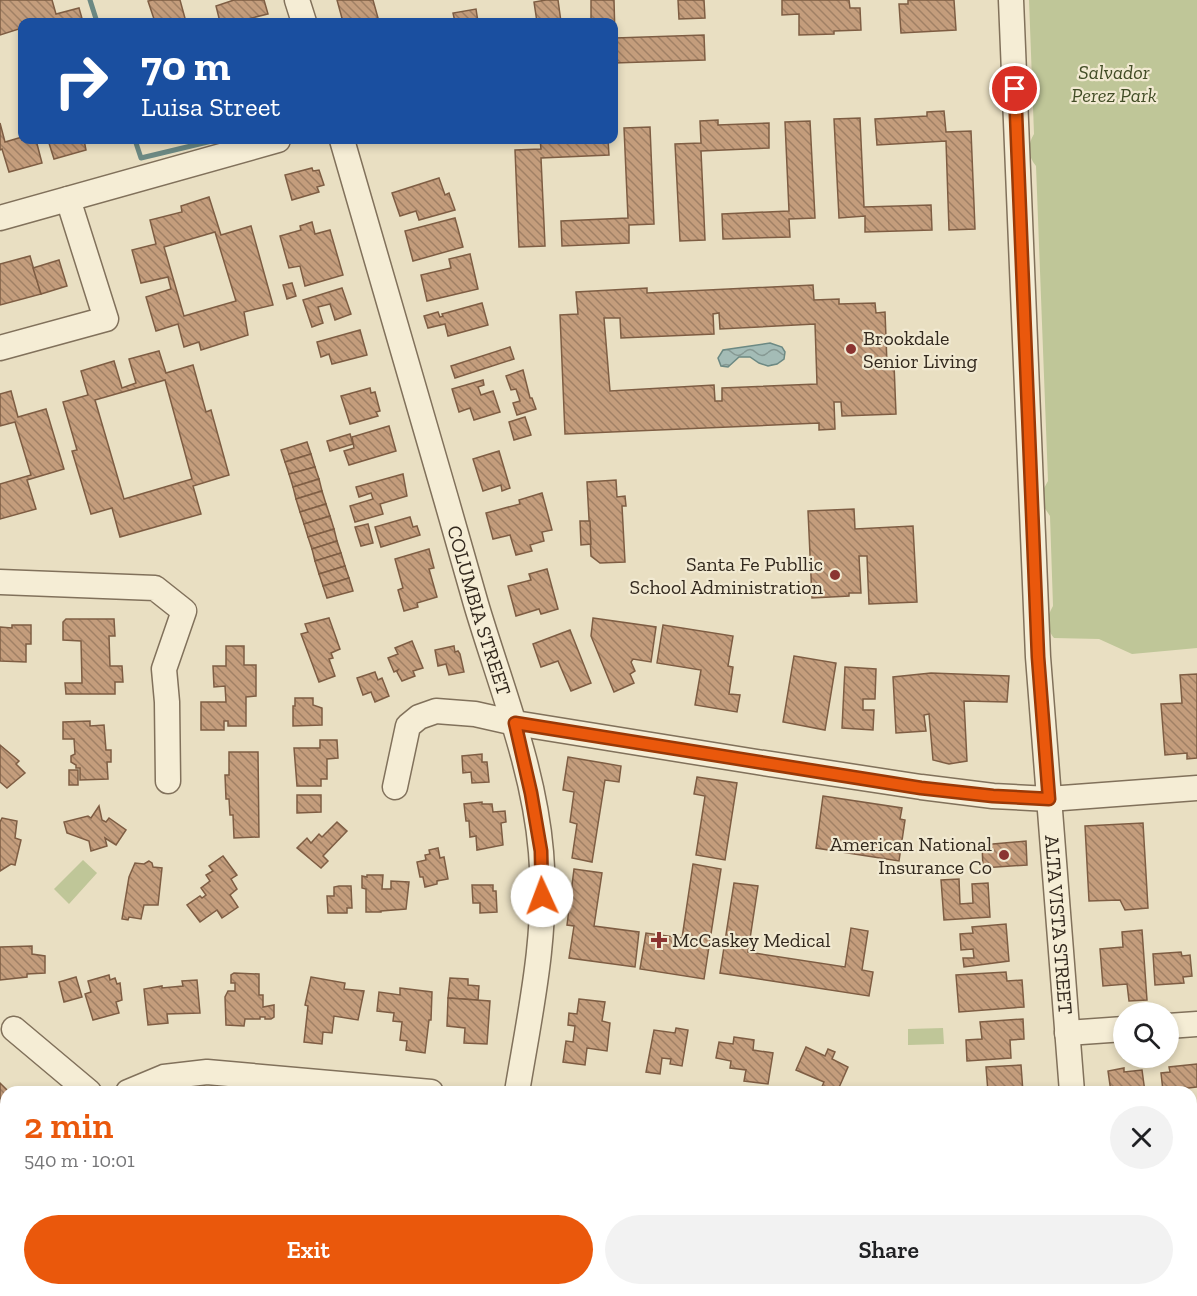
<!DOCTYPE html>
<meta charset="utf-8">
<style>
body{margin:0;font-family:"Zilla Slab",serif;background:#f2f2f2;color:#202124;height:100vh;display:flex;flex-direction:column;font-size:22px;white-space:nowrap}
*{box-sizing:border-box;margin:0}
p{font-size:20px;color:#757577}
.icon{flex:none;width:33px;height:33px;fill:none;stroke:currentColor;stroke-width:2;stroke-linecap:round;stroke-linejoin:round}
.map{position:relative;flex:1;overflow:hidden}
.panel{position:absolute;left:0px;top:1086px;width:1197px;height:210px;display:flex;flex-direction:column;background:#fff;border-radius:18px 18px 0 0;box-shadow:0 3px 9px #0003}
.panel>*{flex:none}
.hud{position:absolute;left:18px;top:18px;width:600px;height:126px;border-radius:12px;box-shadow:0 3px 9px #0003;background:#1a4fa0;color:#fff;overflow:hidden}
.fabs{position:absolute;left:1113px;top:1002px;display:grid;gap:12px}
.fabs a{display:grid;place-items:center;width:66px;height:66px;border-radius:50%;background:#fff;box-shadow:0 3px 9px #0003;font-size:30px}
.pin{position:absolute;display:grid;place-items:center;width:51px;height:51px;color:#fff;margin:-26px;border:3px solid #fff;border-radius:50%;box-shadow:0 2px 6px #0007}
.me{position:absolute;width:66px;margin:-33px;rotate:358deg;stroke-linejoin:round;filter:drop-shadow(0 0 4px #0008)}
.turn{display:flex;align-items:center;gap:21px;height:126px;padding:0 24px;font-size:27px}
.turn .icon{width:78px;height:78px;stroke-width:2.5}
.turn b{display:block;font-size:42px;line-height:51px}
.round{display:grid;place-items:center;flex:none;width:63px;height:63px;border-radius:32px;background:#f2f2f2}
.headline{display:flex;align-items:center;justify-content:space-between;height:102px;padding:0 24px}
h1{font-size:36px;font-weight:600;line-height:45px;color:#ea580c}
.primary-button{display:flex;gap:12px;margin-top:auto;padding:12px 24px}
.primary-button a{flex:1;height:69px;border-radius:36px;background:#ea580c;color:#fff;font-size:24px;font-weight:600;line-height:69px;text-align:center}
.primary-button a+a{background:#f2f2f2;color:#202124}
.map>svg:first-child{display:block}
.park{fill:#bfc698}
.water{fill:url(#water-waves);stroke:#6c8983;stroke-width:1.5}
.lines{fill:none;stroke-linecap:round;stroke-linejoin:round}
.stream{stroke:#6c8983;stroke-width:5}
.building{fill:url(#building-back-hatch);stroke:#7e5d43;stroke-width:1.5;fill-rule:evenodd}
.minor-casing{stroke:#81715b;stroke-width:27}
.minor{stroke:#f5edd5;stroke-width:24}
.route-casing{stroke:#983908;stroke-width:15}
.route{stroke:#ea580c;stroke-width:10}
.poi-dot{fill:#8b3431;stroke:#f1e9d1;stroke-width:2}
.labels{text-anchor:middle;stroke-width:4.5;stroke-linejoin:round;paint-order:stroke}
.park-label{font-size:20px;font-style:italic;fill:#424d26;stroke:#f1e9d1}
.poi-label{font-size:20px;fill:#33291e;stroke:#f1e9d1;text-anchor:start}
.street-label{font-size:20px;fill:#33291e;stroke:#f1e9d1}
</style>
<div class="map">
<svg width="1197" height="1296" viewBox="0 0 1197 1296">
<defs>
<pattern id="water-waves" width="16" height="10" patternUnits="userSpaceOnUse" patternTransform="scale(1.5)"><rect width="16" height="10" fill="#a4bcb6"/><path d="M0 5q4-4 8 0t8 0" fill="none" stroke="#869993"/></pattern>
<pattern id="building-back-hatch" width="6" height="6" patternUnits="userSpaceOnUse" patternTransform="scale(1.5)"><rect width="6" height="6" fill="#c49d7c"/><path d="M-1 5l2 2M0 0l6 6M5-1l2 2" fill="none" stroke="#a08065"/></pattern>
</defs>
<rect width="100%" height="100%" fill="#e9dfc2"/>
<g class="park">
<path d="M 1029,0 L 1197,0 L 1197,648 L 1132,654 L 1099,639 L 1054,638 C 1045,626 1046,619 1053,606 L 1050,516 L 1042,504 L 1043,490 L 1048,481 L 1036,166 C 1028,157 1027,145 1034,134 Z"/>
<polygon points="83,860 97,873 69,904 54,889"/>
<polygon points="943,1028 944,1044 908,1045 908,1029"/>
</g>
<polygon class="water" points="770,343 782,347 785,352 784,359 777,364 768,366 759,363 750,357 739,357 728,367 721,366 718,358 723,350"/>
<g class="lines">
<g class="stream">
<polyline points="90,0 97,22"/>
<polyline points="135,140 141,158 216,140"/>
<polyline points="0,1230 6,1237"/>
<polyline points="29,1290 31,1296"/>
</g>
</g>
<g class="building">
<polygon points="0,0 52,0 56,14 79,8 83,22 22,22 22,28 0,35"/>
<polygon points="153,0 180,0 186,22 155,22 148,1"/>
<polygon points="234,0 264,0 268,14 235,22 220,22 216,6"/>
<polygon points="337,0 373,0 378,18 363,22 343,22"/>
<polygon points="546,0 558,0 561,22 537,22 534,2"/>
<polygon points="591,0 614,0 615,38 704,35 705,60 614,63 614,22 591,22"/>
<polygon points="678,0 704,0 705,18 679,19"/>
<polygon points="782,0 849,0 850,8 860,8 861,30 834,31 834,34 799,35 799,14 782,15"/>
<polygon points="908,0 954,0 956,30 901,33 899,4 908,4"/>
<polygon points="476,9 478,22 455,22 453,13"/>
<polygon points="944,111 946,132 971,131 975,229 949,230 946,141 877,145 875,119 927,116 927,112"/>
<polygon points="860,118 864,207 931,205 932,230 865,232 865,216 839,218 834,119"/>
<polygon points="718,120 718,125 769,123 769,148 701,151 705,240 680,241 675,144 701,143 700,121"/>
<polygon points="810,121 815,218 789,219 790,237 723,239 722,214 789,211 785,122"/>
<polygon points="0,123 5,142 22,137 22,140 36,140 42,163 9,172 2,149 0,150"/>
<polygon points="650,127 654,224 629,225 629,243 562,246 561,221 628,218 624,128"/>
<polygon points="48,140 84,140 86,150 54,159"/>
<polygon points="540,140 608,140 609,155 541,158 545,246 519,247 515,150 541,149"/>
<polygon points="312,168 313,171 319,170 324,185 317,187 319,192 292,200 285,175"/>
<polygon points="439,178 445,195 449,193 455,210 419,220 416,211 400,216 392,193"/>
<path d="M 209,197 L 221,235 L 251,226 L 273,305 L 244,312 L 248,335 L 201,350 L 199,342 L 184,347 L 178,324 L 156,331 L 146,297 L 171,289 L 168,277 L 141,283 L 132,250 L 156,244 L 150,220 L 182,212 L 181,206 ZM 215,232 L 236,301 L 184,316 L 164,247 Z"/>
<polygon points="455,218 463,247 413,261 405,231"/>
<polygon points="312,222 315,234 330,230 343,275 305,286 300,266 289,268 280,236 301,230 300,226"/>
<polygon points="470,254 478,289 427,301 421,275 451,268 449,259"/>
<polygon points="30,256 41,294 0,305 0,264"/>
<polygon points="59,260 67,286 41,294 33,268"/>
<polygon points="292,283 296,296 287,299 283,285"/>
<path d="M 813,285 L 814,300 L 839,299 L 839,304 L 875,303 L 876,313 L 885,312 L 887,364 L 894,364 L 896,414 L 842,416 L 841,402 L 834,402 L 835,429 L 819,430 L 819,423 L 565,434 L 560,315 L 578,314 L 576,292 L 647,288 L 647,293 ZM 719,313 L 720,329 L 815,324 L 817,384 L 722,388 L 722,401 L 715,401 L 714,385 L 610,391 L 604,318 L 620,318 L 621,338 L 714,334 L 713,314 Z"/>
<polygon points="342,288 351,314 335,320 330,304 318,307 323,323 312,327 303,300"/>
<polygon points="482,303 488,325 448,336 445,324 428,328 424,316 438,312 440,317 443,316 442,314"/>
<polygon points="360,330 367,355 332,364 329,354 321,357 317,342"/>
<polygon points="510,347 514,359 455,378 451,366"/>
<path d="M 159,351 L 166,373 L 193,365 L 206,412 L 211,410 L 229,475 L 193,486 L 201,514 L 120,537 L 112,508 L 91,514 L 72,451 L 77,450 L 63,402 L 88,395 L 81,371 L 114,361 L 122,388 L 136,383 L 129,359 ZM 165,380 L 192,479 L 124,499 L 95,400 Z"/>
<polygon points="523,370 530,398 532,398 536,409 517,415 513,403 520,401 516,389 511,390 506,376"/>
<polygon points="483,380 484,385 478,387 481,395 493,391 500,412 474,420 470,408 459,412 452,389"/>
<polygon points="370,388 371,393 375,392 380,411 376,412 378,416 350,424 341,396"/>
<polygon points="11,391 18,417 46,409 64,469 27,480 36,509 0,519 0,484 31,475 15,422 0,426 0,394"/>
<polygon points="525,417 531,435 514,440 509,422"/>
<polygon points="389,426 396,451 349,465 344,451 354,448 352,437"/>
<polygon points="350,434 353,444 330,451 327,441"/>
<polygon points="307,442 311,454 285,462 281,450"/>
<polygon points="499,451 510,488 502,491 501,485 483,491 473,459"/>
<polygon points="311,454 315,467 289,474 285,462"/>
<polygon points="315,467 319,479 293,487 289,474"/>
<polygon points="403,474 407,496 380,504 383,514 355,522 350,506 373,499 371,493 359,497 356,487"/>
<polygon points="319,479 322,491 296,499 293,487"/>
<polygon points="616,480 617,497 625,496 626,506 622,506 625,562 600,563 591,556 587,482"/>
<polygon points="322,491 326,504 300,512 296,499"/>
<polygon points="542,493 552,530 542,532 544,541 530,545 532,551 516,555 510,535 493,539 486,513 520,504 519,500"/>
<polygon points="326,504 330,516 304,524 300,512"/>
<polygon points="854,509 855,529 913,526 917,602 869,604 867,556 859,556 861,593 849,593 849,596 812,598 808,511"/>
<polygon points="330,516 334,529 308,537 304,524"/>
<polygon points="410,517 413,527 417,526 420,535 381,547 375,527"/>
<polygon points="580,521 590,521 591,544 581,545"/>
<polygon points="368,524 373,543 361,546 355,527"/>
<polygon points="334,529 337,541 312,549 308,537"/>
<polygon points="337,541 341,553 315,561 312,549"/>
<polygon points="429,549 434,568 429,569 437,597 417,603 418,607 404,611 398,590 403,588 395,559"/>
<polygon points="341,553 345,566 319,574 315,561"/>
<polygon points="345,566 349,578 323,586 319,574"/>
<polygon points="547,569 558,609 541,614 539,609 516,616 508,586 531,580 529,574"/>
<polygon points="349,578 353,591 327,598 323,586"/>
<polygon points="329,618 340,649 331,653 333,658 329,659 335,676 319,682 301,634 308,632 305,624"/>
<polygon points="593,618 656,627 651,662 633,659 631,662 635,671 630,674 634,683 614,692 591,636"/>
<polygon points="66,619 114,619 115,636 109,636 110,666 122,666 123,682 115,682 115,694 66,694 65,683 82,683 81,641 63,640 63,622"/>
<polygon points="12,625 31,625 31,644 26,644 26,662 0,661 0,627 12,628"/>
<polygon points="663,625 733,636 728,666 733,667 729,694 740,695 737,712 695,705 701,670 657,663"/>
<polygon points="570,630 591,683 571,691 558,661 541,667 533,644"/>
<polygon points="412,641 423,668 413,671 415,676 402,681 397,672 398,670 394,672 388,658 398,654 395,648"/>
<polygon points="226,646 244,646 244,665 256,665 256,696 246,697 246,726 228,726 228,721 224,721 224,730 201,730 201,702 226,702 225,686 214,687 213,666 226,666"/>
<polygon points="454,646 455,652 458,651 460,654 464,672 449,675 446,664 438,666 435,650"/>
<polygon points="794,656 836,663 825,730 783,722"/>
<polygon points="845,667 876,669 875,699 863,699 863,710 874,710 873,730 842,728"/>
<polygon points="375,672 378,680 382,678 389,696 375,702 371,692 363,695 357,678"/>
<polygon points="931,673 1009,676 1007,702 964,701 967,761 949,764 933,760 929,714 924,715 926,731 896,733 893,677"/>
<polygon points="1197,674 1197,758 1187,759 1187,753 1165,755 1161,704 1182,703 1180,675"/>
<polygon points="295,698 313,698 313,705 322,708 322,725 293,726 293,706 295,706"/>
<polygon points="90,721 90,726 104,725 106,750 111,750 111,762 107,762 108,779 80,780 80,768 76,768 76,765 71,762 71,756 75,754 74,739 63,739 63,722"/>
<polygon points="320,740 337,740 338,758 327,759 327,779 321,779 321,786 297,786 294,748 320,748"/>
<polygon points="0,745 19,761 16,764 25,773 7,788 0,782"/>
<polygon points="229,752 258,752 259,837 234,838 233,815 230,815 229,799 226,799 225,775 229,775"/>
<polygon points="482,754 482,762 487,762 489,782 472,783 471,772 463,773 462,756"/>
<polygon points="568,757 621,766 619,782 605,780 592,862 572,858 577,824 570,822 574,792 563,790"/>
<rect x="69" y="770" width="9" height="15"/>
<polygon points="697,777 737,783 725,860 696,855 705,796 694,794"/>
<polygon points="297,795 321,795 321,812 297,813"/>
<polygon points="823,796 902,808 900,819 905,820 899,861 816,848"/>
<polygon points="482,802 482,804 492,804 493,812 505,811 506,822 501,823 503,845 477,850 476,836 470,837 469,821 466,821 464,804"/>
<polygon points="99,806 102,820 106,822 109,818 126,830 116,845 105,838 107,846 91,851 89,841 67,833 64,822 88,816 91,818"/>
<polygon points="2,818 17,821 15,838 21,840 15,865 11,864 0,871 0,822"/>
<polygon points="337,822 347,831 323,856 328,861 321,868 297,848 307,838 311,843 319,834 322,837"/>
<polygon points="1143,823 1148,908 1125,910 1120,900 1089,901 1085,826"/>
<polygon points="1026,841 1027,865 983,868 982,845"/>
<polygon points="438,848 440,858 444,857 448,879 437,881 437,884 425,887 423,877 420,877 417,862 426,860 425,855 430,854 429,850"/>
<polygon points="223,856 237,875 231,879 237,889 230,895 238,907 222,918 217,910 200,922 187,905 200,896 202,898 206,895 201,888 210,881 206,875 213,871 209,866"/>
<polygon points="149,861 152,863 153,867 162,868 158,905 144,905 141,919 129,917 128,920 122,919 129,877 135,863 144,864"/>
<polygon points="693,864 721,869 704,979 640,969 646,933 682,938"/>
<polygon points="574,869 602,873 594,926 639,932 635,967 569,958 574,926 567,925"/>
<polygon points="367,875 383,875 382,889 391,889 391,881 409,882 406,909 381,911 381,912 366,912 366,889 362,888 362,876 367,877"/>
<polygon points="959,879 960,904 973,903 972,884 988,883 990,917 944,920 941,880"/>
<polygon points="734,883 758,886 748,952 845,967 851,928 868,931 862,970 873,972 869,996 720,973"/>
<polygon points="472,885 493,885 493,891 496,891 497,912 480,913 480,903 473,903"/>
<polygon points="339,886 351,886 352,908 347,908 347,913 328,913 327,896 334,896 334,887"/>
<polygon points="1006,924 1009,961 964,967 963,958 974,958 973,949 961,950 960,934 973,933 972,927"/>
<polygon points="1142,930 1147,1000 1129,1001 1127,984 1103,986 1100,949 1123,947 1122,932"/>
<polygon points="32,946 32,954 45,956 45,973 27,974 27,977 0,980 0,947"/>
<polygon points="1181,952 1182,956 1190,955 1192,976 1183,977 1184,983 1155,985 1153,954"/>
<polygon points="1006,972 1007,981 1022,980 1024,1007 959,1012 956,975"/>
<polygon points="234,973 259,974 259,995 263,995 263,1007 274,1005 274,1017 271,1019 265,1019 265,1017 260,1017 260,1019 245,1019 244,1026 226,1025 225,997 228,991 235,991 235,983 231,983 231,975"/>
<polygon points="109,975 110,980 115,978 117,984 120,983 122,1000 116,1002 119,1013 93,1020 85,994 91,992 88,981"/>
<polygon points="76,977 82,997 64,1002 59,982"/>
<polygon points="311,977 345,983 344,989 364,991 358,1020 334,1016 332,1033 323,1032 322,1044 304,1042 308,1006 305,1005"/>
<polygon points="450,978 468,979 468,985 479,986 478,1000 448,998"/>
<polygon points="197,980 200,1013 167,1014 168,1023 148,1025 144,989 162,986 162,988 183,986 182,981"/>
<polygon points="400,988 432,992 431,1020 429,1020 425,1053 406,1050 407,1041 400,1040 402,1022 393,1021 394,1013 377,1011 379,992 400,995"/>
<polygon points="448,998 490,1001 487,1044 464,1043 465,1028 447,1026"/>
<polygon points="579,999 605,1002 602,1021 610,1023 607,1051 587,1048 585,1065 563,1062 566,1041 573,1042 575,1026 568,1025 569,1013 577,1014"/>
<polygon points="1023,1019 1024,1039 1010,1040 1011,1058 967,1061 966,1040 982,1039 980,1022"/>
<polygon points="676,1028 688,1030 682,1066 670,1064 671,1059 662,1058 660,1074 646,1072 654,1030 675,1033"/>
<polygon points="734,1037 754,1040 753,1050 773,1053 768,1084 744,1081 746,1070 730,1068 731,1061 716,1058 719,1042 733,1044"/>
<polygon points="806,1047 825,1056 828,1049 835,1052 832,1059 848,1067 837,1092 831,1089 827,1092 821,1089 824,1082 796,1070"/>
<polygon points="1197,1064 1197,1087 1163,1091 1161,1073 1170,1072 1169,1067"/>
<polygon points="1021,1065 1023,1092 988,1092 986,1067"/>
<polygon points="1124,1068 1124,1072 1142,1070 1145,1092 1111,1092 1108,1071"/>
<polygon points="0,1083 9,1092 6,1092 5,1118 0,1112"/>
<polygon points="1191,1174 1193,1193 1197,1192 1197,1218 1193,1219 1193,1214 1191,1214"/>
<polygon points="78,1290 109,1290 111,1296 80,1296"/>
<polygon points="234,1290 249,1290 251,1296 215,1296"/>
<polygon points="327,1290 361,1290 356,1296 350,1296 346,1293 344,1296 325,1296 323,1295"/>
<polygon points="428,1290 456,1290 438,1296 430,1296"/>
<polygon points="594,1290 621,1290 622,1294 615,1296 595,1296"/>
<polygon points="715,1290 750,1290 751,1296 716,1296"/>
<polygon points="857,1290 892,1290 889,1291 890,1296 858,1296"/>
</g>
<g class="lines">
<defs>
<g id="minor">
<polyline points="297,0 304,22"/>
<path id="s1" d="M 1011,0 L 1038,657 L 1072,1092"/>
<path id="s2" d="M 342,140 C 387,294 432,449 476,604 C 500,685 534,767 541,852 C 548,933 530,1013 517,1092"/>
<polyline points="0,218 278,140"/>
<polyline points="0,348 106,319 68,199"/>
<polyline points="0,582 155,588 184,611 164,669 167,702 168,781"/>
<polyline points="395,787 408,726 419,717 436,711 475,714 515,723 757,762 921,787 993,796 1049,799 1197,788"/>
<polyline points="1168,1026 1197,1024"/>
<polyline points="14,1029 89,1092"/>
<polyline points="1067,1033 1124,1029"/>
<polyline points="128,1092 164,1077 207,1072 431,1092"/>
<polyline points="1191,1262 1197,1261"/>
<polyline points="161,1290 163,1296"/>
<polyline points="529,1290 530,1296"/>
<polyline points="804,1290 805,1296"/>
<polyline points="1086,1290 1087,1296"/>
</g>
</defs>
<use href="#minor" class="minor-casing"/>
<use href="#minor" class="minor"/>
</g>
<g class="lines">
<defs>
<polyline id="route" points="542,896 541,851 531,793 515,723 921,788 993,796 1049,799 1038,657 1015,89"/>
</defs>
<use href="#route" class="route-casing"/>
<use href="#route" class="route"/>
</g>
<g class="poi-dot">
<circle cx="851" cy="349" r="6"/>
<circle cx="835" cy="575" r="6"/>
<circle cx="1004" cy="855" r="6"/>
<path d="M656 931h6v6h6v6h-6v6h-6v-6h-6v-6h6z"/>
</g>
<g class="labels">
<g class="park-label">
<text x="1114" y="79">Salvador<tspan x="1114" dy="23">Perez Park</tspan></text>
</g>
<g class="poi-label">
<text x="863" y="345">Brookdale<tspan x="863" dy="23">Senior Living</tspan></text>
<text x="823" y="571" text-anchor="end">Santa Fe Publlic<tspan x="823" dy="23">School Administration</tspan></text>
<text x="992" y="851" text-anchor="end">American National<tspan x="992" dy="23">Insurance Co</tspan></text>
<text x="672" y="947">McCaskey Medical</text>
</g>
<g class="street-label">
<text dy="7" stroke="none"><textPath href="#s2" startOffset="490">COLUMBIA STREET</textPath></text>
<text dy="7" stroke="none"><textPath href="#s1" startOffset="926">ALTA VISTA STREET</textPath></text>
</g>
</g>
</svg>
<div class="fabs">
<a><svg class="icon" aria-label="search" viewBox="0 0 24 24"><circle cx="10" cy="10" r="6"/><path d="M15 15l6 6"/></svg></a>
</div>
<div class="pin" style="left:1015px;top:89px;background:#d93025"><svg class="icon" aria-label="arrive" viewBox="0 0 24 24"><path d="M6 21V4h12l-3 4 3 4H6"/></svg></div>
<svg class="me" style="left:542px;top:896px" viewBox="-20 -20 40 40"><circle r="19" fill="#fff"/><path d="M0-13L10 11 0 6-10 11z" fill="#ea580c"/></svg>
<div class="hud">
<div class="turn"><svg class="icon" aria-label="right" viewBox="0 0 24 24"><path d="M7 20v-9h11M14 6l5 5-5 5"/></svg><div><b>70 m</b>Luisa Street</div></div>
</div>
<section class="panel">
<div class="headline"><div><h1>2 min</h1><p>540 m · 10:01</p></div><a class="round"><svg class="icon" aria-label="close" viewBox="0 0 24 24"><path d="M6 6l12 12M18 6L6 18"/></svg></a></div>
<div class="primary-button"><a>Exit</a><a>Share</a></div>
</section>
</div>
